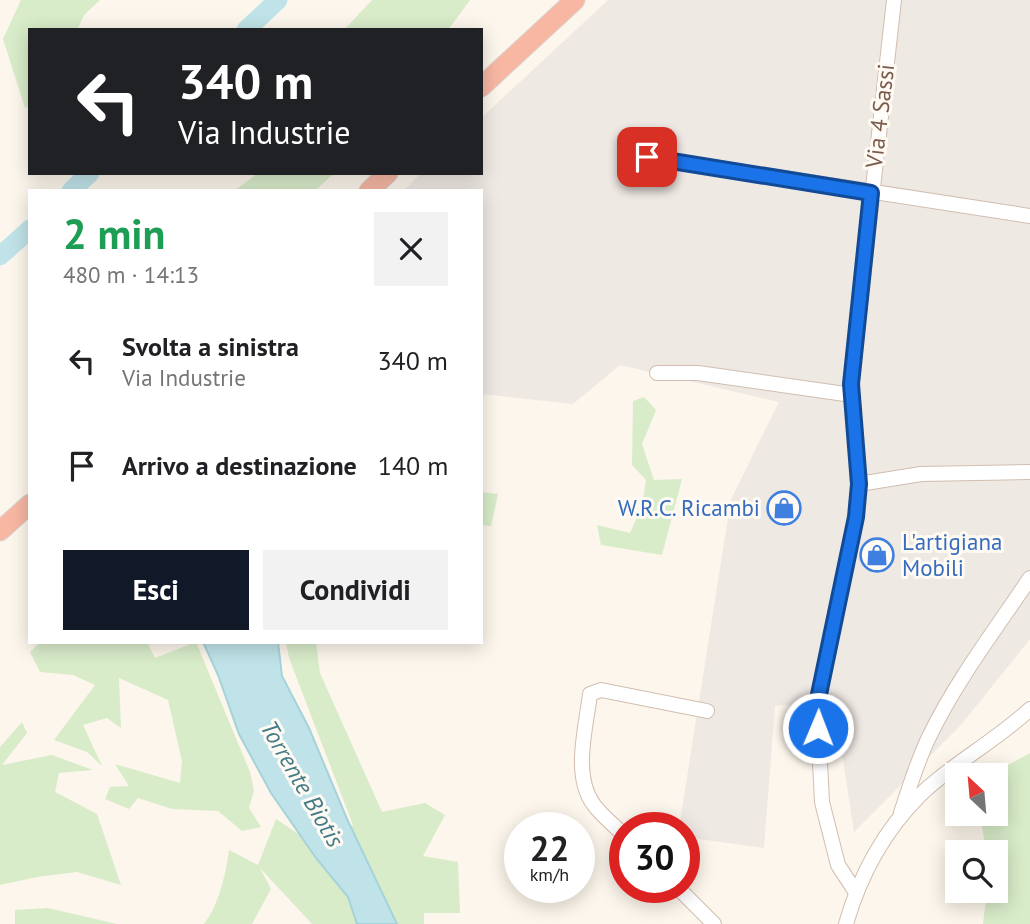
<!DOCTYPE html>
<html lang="it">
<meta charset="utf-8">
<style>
body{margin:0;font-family:"PT Sans",sans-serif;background:#f2f2f2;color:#202124;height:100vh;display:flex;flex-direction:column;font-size:26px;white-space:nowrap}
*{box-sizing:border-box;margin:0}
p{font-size:23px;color:#757577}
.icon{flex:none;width:38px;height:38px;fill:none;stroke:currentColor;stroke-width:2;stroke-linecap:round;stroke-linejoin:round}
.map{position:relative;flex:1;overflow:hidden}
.panel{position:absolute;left:28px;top:189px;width:455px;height:455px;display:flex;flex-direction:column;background:#fff;border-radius:0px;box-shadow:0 4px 18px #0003}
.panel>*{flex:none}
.hud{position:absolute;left:28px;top:28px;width:455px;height:147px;border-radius:0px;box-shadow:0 4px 18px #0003;background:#202124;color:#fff;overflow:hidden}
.needle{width:46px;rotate:334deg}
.controls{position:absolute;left:945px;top:763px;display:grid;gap:14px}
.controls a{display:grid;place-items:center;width:63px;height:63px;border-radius:0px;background:#fff;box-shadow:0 4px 18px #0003;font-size:35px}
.speed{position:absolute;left:504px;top:812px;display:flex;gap:14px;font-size:35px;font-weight:700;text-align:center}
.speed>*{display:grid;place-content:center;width:91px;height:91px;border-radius:50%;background:#fff;box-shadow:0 4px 18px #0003;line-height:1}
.speed small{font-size:18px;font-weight:400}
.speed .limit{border:10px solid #d22;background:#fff;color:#111}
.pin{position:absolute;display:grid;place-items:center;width:60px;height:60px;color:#fff;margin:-30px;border-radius:14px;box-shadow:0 4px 10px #0006}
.me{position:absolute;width:77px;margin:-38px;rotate:1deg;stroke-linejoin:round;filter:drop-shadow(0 0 5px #0008)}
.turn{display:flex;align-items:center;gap:24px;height:147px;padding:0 35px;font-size:32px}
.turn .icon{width:91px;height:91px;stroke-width:2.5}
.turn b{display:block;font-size:49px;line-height:60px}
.round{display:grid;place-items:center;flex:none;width:74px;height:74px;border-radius:0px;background:#f2f2f2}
.summary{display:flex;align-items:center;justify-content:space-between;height:119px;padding:0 35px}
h1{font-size:42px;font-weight:800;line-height:52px;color:#1e9e55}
.action{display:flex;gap:14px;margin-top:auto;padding:14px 35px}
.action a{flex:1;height:80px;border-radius:0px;background:#111827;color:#fff;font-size:28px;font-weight:800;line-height:80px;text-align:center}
.action a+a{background:#f2f2f2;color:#202124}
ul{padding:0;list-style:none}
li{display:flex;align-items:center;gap:21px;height:105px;padding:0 35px}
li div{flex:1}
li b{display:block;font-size:26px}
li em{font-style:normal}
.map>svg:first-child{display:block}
.industrial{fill:#efe9e4}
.green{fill:#d8ecc9}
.water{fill:#bfe3e8;stroke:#a5d3da;stroke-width:2}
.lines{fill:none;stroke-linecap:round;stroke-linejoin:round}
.river{stroke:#bfe3e8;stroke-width:19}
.minor-casing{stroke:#d1beb0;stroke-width:16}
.highway-casing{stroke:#dad1cd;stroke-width:21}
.minor{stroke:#fff;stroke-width:14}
.highway{stroke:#f7b7a3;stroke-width:19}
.route-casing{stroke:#114b97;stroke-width:18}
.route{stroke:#1a73e8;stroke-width:12}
.labels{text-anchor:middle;stroke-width:6;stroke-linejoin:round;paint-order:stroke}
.street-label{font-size:23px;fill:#7a5c4d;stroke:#fffaf3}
.shop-label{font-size:23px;fill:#366cbe;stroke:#fffaf3;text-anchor:end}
.water-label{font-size:24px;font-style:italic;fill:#437c86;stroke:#fffaf3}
</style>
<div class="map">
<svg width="1030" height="924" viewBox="0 0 1030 924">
<rect width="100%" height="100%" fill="#fdf6ec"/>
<polygon class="industrial" points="608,0 1030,0 1030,639 961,725 854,832 834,701 775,706 764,848 684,837 684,828 679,828 731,499 779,402 620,365 573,404 481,394 481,191 403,191 421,173 481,173 481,118"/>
<g class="green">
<polygon points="21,0 100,0 84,15 77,30 30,30 30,106 25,108 3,39"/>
<polygon points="372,0 470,0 448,30 344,30"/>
<polygon points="258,173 334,173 315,191 234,191"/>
<polygon points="644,397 656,410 642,444 654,480 682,479 662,555 601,545 597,525 630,533 642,506 646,480 632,465 633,401"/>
<polygon points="481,492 498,494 491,526 481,525"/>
<polygon points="40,642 147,642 155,658 196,642 250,772 254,791 249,808 261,827 242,831 218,811 172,809 138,798 129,809 105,799 110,787 129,786 115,764 180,783 182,761 168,700 119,678 121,728 107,718 83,725 102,766 87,752 54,740 95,685 73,675 40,672 30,652"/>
<path d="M 286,642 L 316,642 L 320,673 L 382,812 L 425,803 L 445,815 L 423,856 L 458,862 L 460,913 L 424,913 L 424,924 L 312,924 L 260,868 L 271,889 L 252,924 L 204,924 C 219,905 226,873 229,850 L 258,865 L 276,819 L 315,845 L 353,825 L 289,658 Z"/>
<polygon points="22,722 27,733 2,765 52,755 93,770 59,773 55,792 97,814 121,885 77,872 37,877 0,885 0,747"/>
<polygon points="1030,753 1030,924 983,924 987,891 996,891 996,852 986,852 980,814 996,814 996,775 990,775"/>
<polygon points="48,908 117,924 15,924 15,910"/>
</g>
<polygon class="water" points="203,642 278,642 282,676 309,728 347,819 397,924 357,924 348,897 316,858 271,793 239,734 218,675"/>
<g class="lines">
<g class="river">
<polyline points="246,30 278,0"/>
<polyline points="71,191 90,173"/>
<polyline points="0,256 30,229"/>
</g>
<defs>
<g id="minor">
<polyline points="647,157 1030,216"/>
<polyline points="657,373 698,373 852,395"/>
<polyline points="859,484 921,474 1030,472"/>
<path d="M 901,813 C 909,788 917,762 929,737 C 956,681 995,630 1030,578"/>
<path d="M 625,836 C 615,826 602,816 594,805 C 572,776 586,728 590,694 L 601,690 L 707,711"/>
<polyline points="677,887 714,924"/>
<polyline points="855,891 838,865 822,802 817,704 856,517 859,484 851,384 894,0"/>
<path d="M 846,924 C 860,875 883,832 920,795 C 953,763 996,741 1030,709"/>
</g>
<g id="highway">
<polyline points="481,87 575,0"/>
<polyline points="369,191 388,173"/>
<polyline points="0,531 30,504"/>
</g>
</defs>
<use href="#minor" class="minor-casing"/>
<use href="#highway" class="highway-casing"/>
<use href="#minor" class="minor"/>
<use href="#highway" class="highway"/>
</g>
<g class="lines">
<defs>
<polyline id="route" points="647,157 871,193 851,384 859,484 856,517 817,704 818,728"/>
</defs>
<use href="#route" class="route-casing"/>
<use href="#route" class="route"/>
</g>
<defs>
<symbol id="shop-ring" viewBox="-11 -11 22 22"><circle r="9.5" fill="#fffaf3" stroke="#3f7fe0" stroke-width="1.5"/><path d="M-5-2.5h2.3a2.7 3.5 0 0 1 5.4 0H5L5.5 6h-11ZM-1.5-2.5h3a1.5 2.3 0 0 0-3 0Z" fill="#3f7fe0"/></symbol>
</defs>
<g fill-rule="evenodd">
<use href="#shop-ring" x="765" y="489" width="38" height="38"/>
<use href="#shop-ring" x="858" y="536" width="38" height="38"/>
</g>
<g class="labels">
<g class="street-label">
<text transform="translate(880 116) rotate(-83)" y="8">Via 4 Sassi</text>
</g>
<g class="shop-label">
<text x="760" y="516">W.R.C. Ricambi</text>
<text x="902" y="550" text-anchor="start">L'artigiana<tspan x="902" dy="26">Mobili</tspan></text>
</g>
<g class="water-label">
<text transform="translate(302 784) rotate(60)" y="8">Torrente Biotis</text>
</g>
</g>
</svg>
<div class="controls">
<a><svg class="needle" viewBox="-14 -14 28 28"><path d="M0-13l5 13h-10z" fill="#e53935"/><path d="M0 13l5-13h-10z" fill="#757577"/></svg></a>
<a><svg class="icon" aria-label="search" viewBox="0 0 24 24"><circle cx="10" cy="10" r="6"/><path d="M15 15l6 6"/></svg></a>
</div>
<div class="speed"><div>22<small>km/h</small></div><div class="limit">30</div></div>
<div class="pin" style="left:647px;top:157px;background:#d93025"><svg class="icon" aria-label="arrive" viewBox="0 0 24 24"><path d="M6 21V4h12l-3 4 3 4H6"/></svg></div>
<svg class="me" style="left:818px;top:728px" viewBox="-20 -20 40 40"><circle r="17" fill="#1a73e8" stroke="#fff" stroke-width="3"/><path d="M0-11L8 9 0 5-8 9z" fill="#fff"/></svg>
<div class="hud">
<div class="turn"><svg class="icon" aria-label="left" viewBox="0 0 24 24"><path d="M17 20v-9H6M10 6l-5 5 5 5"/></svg><div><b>340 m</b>Via Industrie</div></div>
</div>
<section class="panel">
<div class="summary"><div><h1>2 min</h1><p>480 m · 14:13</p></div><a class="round"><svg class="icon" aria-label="close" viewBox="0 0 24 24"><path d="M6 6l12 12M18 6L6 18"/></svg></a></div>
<ul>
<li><svg class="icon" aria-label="left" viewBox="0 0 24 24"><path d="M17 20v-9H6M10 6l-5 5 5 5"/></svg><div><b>Svolta a sinistra</b><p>Via Industrie</p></div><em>340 m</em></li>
<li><svg class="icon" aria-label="arrive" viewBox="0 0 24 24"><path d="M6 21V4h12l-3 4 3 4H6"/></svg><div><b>Arrivo a destinazione</b></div><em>140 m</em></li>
</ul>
<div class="action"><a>Esci</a><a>Condividi</a></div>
</section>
</div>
